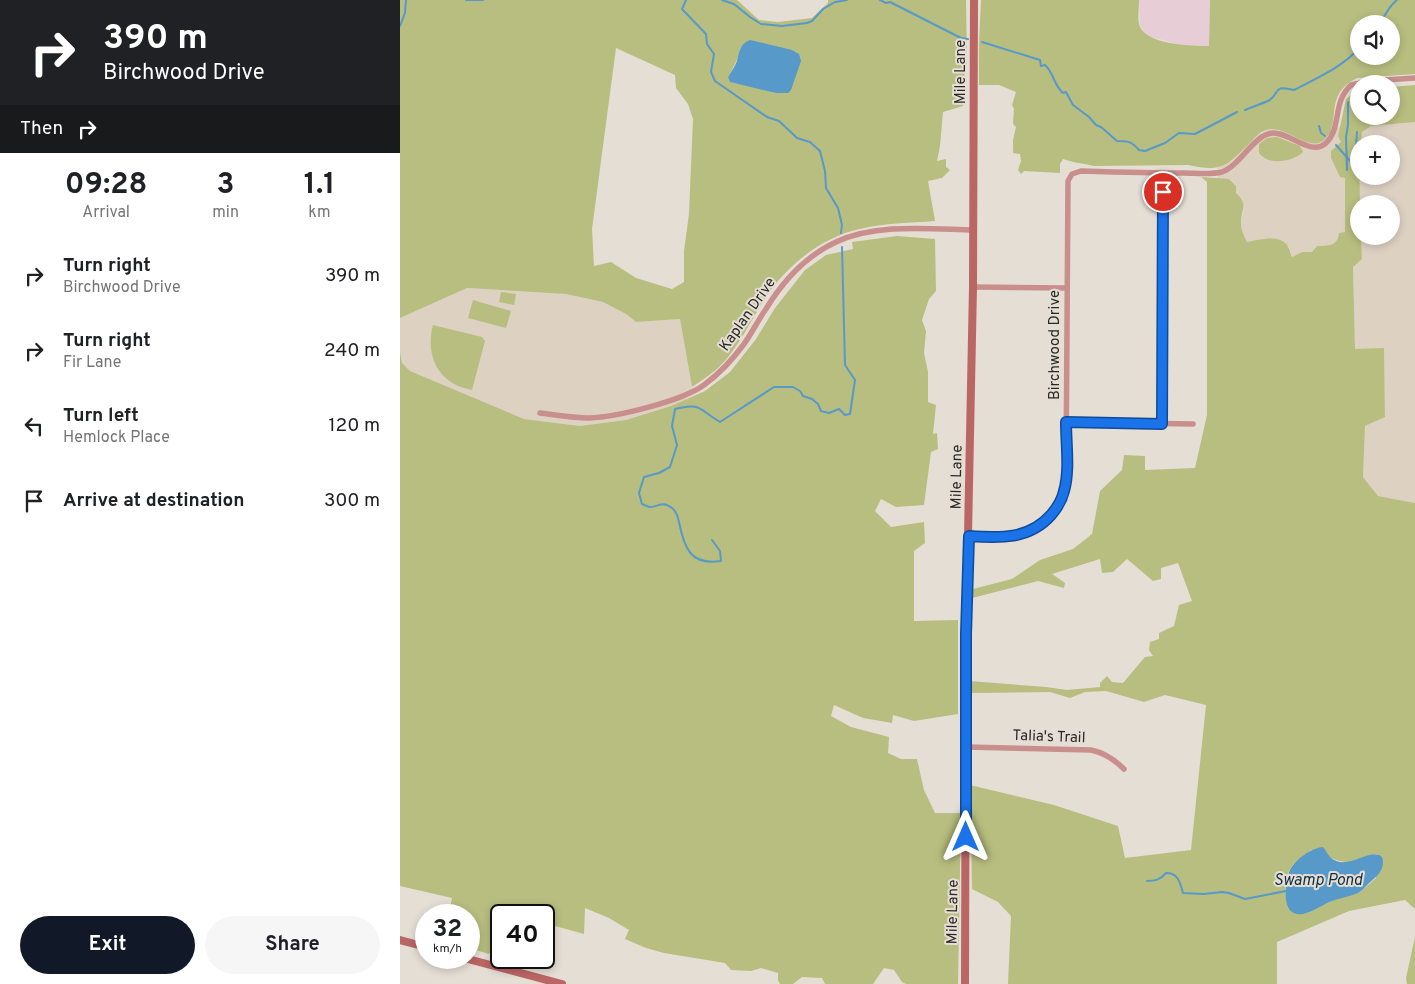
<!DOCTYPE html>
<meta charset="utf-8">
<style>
body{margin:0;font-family:Overpass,sans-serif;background:#f6f6f6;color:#202124;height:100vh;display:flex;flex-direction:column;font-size:19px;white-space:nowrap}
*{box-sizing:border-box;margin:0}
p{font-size:16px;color:#757577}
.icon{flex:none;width:28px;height:28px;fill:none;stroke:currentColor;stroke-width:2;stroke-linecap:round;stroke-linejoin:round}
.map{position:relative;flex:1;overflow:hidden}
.details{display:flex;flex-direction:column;background:#fff;width:400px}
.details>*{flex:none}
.guide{background:#202124;color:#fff;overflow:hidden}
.buttons{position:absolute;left:950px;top:15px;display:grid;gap:10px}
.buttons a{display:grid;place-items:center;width:50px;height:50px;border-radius:50%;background:#fff;box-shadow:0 2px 8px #0003;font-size:25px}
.speed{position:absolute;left:15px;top:904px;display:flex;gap:10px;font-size:25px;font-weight:700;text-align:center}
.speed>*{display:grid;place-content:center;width:65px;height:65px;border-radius:50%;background:#fff;box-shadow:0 2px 8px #0003;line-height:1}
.speed small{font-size:12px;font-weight:400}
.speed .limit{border:2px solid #111;border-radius:8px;background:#fff;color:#111}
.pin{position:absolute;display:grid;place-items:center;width:42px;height:42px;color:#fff;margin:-21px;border:2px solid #fff;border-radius:50%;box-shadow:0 1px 5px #0007}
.me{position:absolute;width:55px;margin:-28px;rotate:0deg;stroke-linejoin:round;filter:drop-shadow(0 0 4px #0008)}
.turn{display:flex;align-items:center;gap:18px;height:105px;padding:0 20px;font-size:22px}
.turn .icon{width:65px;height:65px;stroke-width:2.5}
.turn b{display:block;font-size:35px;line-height:42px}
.then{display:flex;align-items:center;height:48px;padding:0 20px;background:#0003;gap:10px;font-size:19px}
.eta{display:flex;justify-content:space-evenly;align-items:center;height:85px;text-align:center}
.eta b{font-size:30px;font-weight:700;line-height:35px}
.cta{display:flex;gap:10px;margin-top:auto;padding:10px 20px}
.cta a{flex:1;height:58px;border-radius:30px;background:#111827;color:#fff;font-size:20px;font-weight:700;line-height:58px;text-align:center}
.cta a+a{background:#f6f6f6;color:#202124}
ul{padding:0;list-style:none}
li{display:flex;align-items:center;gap:15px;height:75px;padding:0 20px}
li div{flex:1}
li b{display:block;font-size:19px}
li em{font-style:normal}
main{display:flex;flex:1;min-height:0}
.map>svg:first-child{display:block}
.commercial{fill:#e7ced6}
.built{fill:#ddd1c2}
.green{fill:#b8be7f;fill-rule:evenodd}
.water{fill:#5799c8}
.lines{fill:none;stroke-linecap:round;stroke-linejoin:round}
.stream{stroke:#5799c8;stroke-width:2}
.street{stroke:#c98f8d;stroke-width:5.5}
.secondary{stroke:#ba6665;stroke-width:8}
.route-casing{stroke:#114b97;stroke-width:12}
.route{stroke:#1a73e8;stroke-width:9}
.labels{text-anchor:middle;stroke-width:4;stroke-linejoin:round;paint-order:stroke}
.street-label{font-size:15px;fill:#2a2825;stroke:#e5ded5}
.water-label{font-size:16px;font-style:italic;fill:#0f2d41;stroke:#e5ded5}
</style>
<main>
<section class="details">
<div class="guide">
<div class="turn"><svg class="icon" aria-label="right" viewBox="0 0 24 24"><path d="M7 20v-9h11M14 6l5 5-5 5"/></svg><div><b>390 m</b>Birchwood Drive</div></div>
<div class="then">Then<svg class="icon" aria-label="right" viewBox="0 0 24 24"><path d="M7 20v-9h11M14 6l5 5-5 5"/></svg></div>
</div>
<div class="eta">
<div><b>09:28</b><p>Arrival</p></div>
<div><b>3</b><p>min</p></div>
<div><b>1.1</b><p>km</p></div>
</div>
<ul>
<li><svg class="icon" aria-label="right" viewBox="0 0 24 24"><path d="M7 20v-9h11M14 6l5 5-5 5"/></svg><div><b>Turn right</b><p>Birchwood Drive</p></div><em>390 m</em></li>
<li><svg class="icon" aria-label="right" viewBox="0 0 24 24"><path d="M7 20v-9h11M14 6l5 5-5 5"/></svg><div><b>Turn right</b><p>Fir Lane</p></div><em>240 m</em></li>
<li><svg class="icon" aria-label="left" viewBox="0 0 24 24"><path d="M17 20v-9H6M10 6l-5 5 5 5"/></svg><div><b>Turn left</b><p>Hemlock Place</p></div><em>120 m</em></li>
<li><svg class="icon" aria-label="arrive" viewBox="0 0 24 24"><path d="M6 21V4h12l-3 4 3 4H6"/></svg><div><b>Arrive at destination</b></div><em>300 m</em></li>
</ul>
<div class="cta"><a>Exit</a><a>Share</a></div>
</section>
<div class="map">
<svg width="1015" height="984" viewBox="0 0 1015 984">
<rect width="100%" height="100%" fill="#e5ded5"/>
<polygon class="commercial" points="739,0 810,0 809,46 786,46 748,36 740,26"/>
<g class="built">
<polygon points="1015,122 1015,503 978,496 963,477 965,426 985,417 984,349 955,349 953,267 962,259 961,236 991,236 991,204 960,204 959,176 991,176 991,144 961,144 962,132 971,126"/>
<polygon points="940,127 938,136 941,142 935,149 945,177 945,233 939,237 935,243 929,246 917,246 912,252 902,252 892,257 889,247 863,239 847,242 843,236 841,223 844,206 829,180 818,179 817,168 832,161 856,136 867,130 881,131 914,144 926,139 931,128"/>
<polygon points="67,288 166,294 203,302 226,314 236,322 280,319 292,387 286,399 271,406 226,420 180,426 124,419 10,371 2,363 0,351 0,318"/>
</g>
<g class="green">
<path d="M 0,0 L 337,0 L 359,20 L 378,22 L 412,18 L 428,3 L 428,0 L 566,0 L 567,65 C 560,81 569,91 563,106 L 543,112 L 540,146 L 537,161 L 546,159 L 546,167 L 550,170 L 542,178 L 528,181 L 535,221 C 510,223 484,223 460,229 C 421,237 385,267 364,300 C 350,322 338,348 320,366 C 312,374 301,381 292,387 L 280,319 L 236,322 L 226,314 L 203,302 L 166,294 L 67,288 L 0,318 ZM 341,47 L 376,93 L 345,84 L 333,83 L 328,77 L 337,60 ZM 216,48 L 275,75 L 276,88 L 288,104 L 293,119 L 289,214 L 284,251 L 284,282 L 272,289 L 236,278 L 211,262 L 194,266 L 192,229 Z"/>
<path d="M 581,0 L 739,0 C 739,8 737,21 740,27 C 749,45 792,46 809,46 L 810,0 L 1015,0 L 1015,74 L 957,78 C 922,95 943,124 924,140 C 909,153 886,124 866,130 C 860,132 855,137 851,142 C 827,165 824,173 788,165 L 694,166 C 683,163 673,163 663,159 L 660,164 L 660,173 L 624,171 L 621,174 L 618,170 L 621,161 L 620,154 L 613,153 L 613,140 L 616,127 L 613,124 L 614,109 L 612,105 L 616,92 L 599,85 L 579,85 L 579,44 ZM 959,24 L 991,24 L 991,56 L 959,56 Z"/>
<path d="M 1015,85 L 1015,122 L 971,126 L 962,132 L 961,144 L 959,144 L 960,204 L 959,204 L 959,236 L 961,236 L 962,259 L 953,267 L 955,349 L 984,348 L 985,417 L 965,426 L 963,477 L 978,496 L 1015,503 L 1015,909 L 1005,900 L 949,911 L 877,942 L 877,984 L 608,984 L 611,916 L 598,902 L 572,889 L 570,785 L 654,805 L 718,826 L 725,858 L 791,850 L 806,705 L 765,695 L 744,702 L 706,691 L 685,692 L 670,698 L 650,692 L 570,693 L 569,681 L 646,687 L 667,690 L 700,687 L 700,683 L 707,676 L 712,682 L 723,683 L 745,657 L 753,656 L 749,650 L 750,642 L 759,639 L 759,633 L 774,626 L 779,605 L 792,601 L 778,563 L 761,568 L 761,579 L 753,581 L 727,559 L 713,572 L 702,573 L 700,559 L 652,574 L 665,583 L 664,588 L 638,581 L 572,598 L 573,589 L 612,579 L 640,560 L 673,549 L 692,534 L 700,491 L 722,470 L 724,455 L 745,456 L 745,470 L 795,468 L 807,415 L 807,182 L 801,177 L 829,179 L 836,186 L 836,193 C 849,205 841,208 841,223 C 841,230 844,236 847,242 C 859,240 878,234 887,245 C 890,249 890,253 892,257 L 902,252 L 912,252 L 917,246 C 928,246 938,246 939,233 L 945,232 L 945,178 L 940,177 L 931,158 L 931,151 L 941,142 L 938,136 L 946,99 L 952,94 L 959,96 L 959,116 L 991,116 L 991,110 L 994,108 L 993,98 L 991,97 L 991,87 ZM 911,850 C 923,854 938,863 950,862 C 960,861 967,854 978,854 L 976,878 L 960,892 L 939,897 L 901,914 L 892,912 C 883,899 883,879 892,866 C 895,862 898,861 902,859 C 905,856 908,853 911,850 Z"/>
<path d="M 877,137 L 900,146 L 903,152 C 893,162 868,166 859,153 L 859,144 L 867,138 Z"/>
<polygon points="497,236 535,239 536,291 529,299 522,320 526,331 524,353 528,372 528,402 536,405 533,434 537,433 538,449 531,452 524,505 496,507 481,499 475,511 491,527 524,522 525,543 514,551 514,621 558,620 558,714 514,721 493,715 492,723 463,718 434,705 431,716 451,727 489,737 488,753 501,759 517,759 524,790 535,813 561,813 558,984 506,984 502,982 494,970 484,968 473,984 425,984 422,978 402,977 393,984 380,984 378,980 378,973 361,968 351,971 331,970 325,963 264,953 246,948 225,939 229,930 209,918 185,908 184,934 144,923 144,915 101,915 101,932 89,954 69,948 69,915 49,915 52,898 0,886 0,351 2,363 10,371 124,419 180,426 226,420 271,406 305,391 330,372 356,339 375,308 405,270 426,255 453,249 452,242"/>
<polygon points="101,292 116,294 114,305 99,302"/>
<polygon points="73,300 111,311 106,328 68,318"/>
<path d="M 33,325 L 82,337 L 85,341 L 72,390 C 38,384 25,356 33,325 Z"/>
<polygon points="1015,937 1015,984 1007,984 1006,978"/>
</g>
<g class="water">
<path d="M 350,40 L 392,50 L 399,54 L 401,61 L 391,90 L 388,93 L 376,93 L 330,82 L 328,77 C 331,72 335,66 337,61 C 339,53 340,43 350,40 Z"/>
<path d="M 923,847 C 926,850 927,854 930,857 C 947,873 970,846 982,857 C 986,870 976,877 967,885 C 964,888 962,891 958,893 C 949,897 939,898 929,902 C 921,906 906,916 897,914 C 881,912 885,881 890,870 C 895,860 911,848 923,847 Z"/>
</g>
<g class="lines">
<g class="stream">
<polyline points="66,0 83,0"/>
<polyline points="286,0 282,9 306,34 307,44 314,54 311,72 315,81 367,117 379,121 397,138 410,142 420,151 425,171 426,188 438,208 442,225 441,233"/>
<polyline points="322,0 334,4 350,17 361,24 382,26 407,23 412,21 423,9 435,2 447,0"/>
<polyline points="480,0 486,3 490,2 561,38 568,39"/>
<path d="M 979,24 C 986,15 988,7 997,0"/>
<polyline points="0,26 5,13 6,0"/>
<path d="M 582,42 L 640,60 L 641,66 L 645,65 C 654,73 653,84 663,93 L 666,92 L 673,105 L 689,117 L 696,125 L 701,127 L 717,141 C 728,141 731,141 739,150 L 745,151 L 765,143 L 779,133 L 795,134 L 837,112"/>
<path d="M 845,110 C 852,107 861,104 868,101 C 881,94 871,84 894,90 C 915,79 943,67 959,48"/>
<polyline points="919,126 921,133 925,136"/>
<polyline points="936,145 951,162 956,163"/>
<polyline points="956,146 957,132"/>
<polyline points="947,170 946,137 948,125 948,102"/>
<path d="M 312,540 L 320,551 L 321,561 C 290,566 284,547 279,522 C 278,517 276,511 272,508 C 262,500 259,507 250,507 C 247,507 245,505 242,504 L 239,493 L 244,477 L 259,473 L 270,467 L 277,445 L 272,426 L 275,409 C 302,402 299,410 320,422 L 374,387 L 393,387 L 400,391 L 403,396 L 412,399 L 418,404 L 421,411 L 429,413 L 439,409 L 445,415 L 450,414 L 455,380 L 445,365 L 442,247"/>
<path d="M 747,881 C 755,881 760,880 766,873 C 778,873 780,882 783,893 L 804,894 L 822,892 L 829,893 L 845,899 L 886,891"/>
</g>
<g class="street">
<polyline points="573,287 666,288"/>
<path d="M 140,413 C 156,415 173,418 189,418 C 217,417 282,401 304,385 C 319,374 333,359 344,344 C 352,333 358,320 366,309 C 383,281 406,256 436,242 C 477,223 529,229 574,230"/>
<polyline points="666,422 793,424"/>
<polyline points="762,424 763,173"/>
<path d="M 569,536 C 583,537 597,539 612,537 C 645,532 662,507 666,475 L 668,181 L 672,174 L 681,171 C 715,172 749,173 784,173 C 795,173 810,175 822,172 C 840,166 854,134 873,133 C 890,132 911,157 926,143 C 942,128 932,102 951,85 L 970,81 L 1015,78"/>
<path d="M 566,747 L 691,750 C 705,753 714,759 724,769"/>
</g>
<g class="secondary">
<polyline points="0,940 26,947"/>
<polyline points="64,958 162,984"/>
<polyline points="565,984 566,634 573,287 574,0"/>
</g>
</g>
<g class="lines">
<defs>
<path id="route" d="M 566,837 L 566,634 L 569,536 C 599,538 629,540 651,515 C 657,508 662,500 664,491 C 670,470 666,444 666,422 L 762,424 L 763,192"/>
</defs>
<use href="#route" class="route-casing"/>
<use href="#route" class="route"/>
</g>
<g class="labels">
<g class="street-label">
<text transform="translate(560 72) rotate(-90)" y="5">Mile Lane</text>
<text transform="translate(347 314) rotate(-55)" y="5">Kaplan Drive</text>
<text transform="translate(654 345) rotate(-90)" y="5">Birchwood Drive</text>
<text transform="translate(556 477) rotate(-89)" y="5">Mile Lane</text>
<text transform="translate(649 736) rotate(2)" y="5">Talia's Trail</text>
<text transform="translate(552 912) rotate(-89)" y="5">Mile Lane</text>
</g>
<g class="water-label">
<text x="918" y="885">Swamp Pond</text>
</g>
</g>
</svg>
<div class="buttons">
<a><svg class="icon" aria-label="sound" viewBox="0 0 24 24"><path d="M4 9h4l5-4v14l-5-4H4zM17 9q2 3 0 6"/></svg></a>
<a><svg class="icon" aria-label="search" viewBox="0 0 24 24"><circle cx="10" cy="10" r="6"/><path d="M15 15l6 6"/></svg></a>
<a>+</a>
<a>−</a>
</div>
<div class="speed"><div>32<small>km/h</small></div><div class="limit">40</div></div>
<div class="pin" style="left:763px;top:192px;background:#d93025"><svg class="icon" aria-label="arrive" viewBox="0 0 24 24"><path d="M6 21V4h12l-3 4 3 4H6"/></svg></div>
<svg class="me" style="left:566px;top:837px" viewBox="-20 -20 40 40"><path d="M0-17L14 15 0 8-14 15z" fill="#1a73e8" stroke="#fff" stroke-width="4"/></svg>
</div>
</main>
